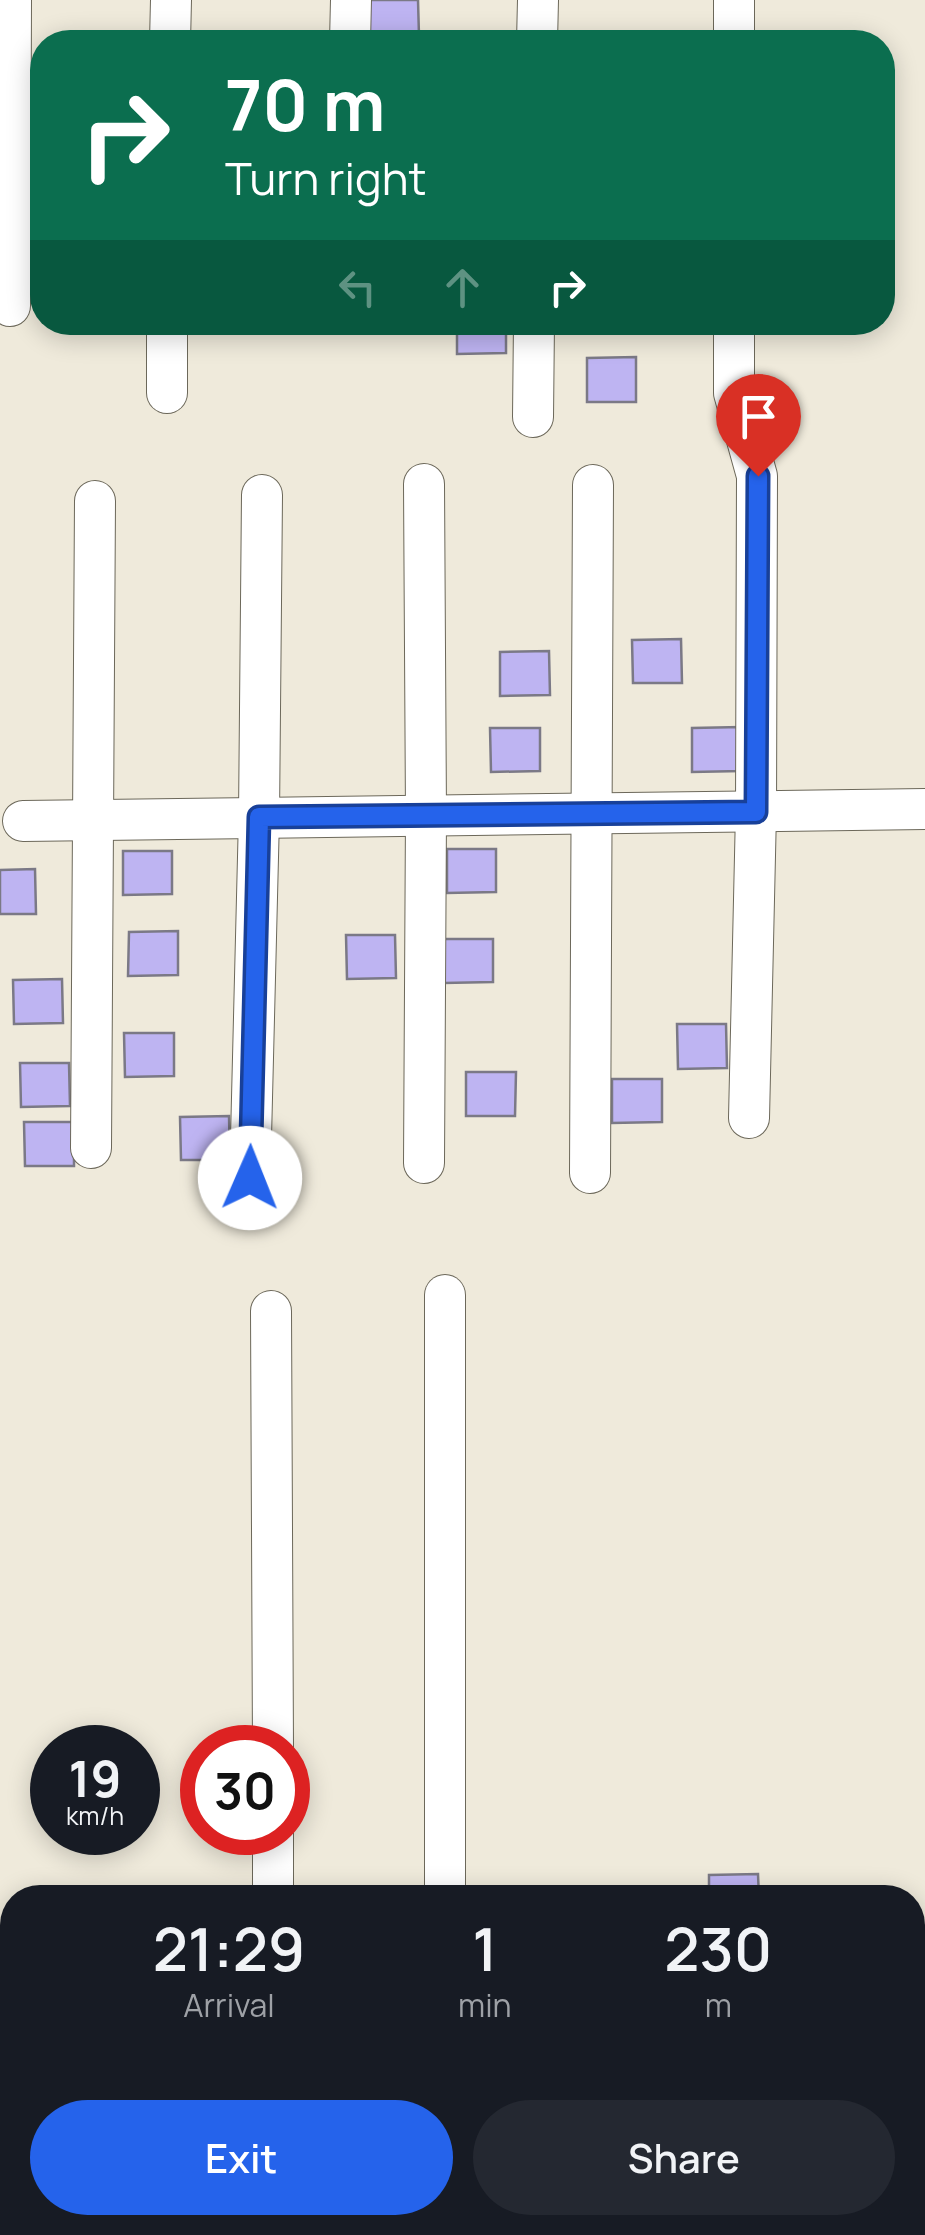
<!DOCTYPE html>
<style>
body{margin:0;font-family:Manrope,sans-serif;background:#242831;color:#f1f3f6;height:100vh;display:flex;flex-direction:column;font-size:38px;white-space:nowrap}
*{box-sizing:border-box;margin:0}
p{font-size:32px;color:#9ea1a6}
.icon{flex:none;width:55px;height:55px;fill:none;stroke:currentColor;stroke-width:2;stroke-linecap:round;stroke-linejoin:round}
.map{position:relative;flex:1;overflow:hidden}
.details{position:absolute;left:0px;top:1885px;width:925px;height:350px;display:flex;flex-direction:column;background:#171b24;border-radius:40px 40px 0 0;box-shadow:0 5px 25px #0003}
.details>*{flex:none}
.guide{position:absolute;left:30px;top:30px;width:865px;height:305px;border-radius:40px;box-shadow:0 5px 25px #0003;background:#0b6e4f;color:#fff;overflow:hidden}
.speed{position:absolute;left:30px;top:1725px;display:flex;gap:20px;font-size:50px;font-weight:700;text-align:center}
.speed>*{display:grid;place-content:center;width:130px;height:130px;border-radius:50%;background:#171b24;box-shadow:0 5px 25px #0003;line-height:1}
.speed small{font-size:25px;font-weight:400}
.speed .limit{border:15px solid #d22;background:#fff;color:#111}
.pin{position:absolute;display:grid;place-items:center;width:85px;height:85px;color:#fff;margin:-102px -42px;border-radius:50% 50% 50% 0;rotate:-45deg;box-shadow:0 0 10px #0007}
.pin .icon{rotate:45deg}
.me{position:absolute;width:110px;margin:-55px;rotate:1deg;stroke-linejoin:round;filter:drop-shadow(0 0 8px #0008)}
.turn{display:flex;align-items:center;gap:35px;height:210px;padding:0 30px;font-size:45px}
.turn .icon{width:130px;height:130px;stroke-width:2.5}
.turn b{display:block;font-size:70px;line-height:85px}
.lanes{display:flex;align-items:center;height:95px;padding:0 30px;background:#0003;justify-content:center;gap:50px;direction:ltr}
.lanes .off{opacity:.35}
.eta{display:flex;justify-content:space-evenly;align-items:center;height:170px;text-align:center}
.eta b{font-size:60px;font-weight:600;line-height:70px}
.action{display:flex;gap:20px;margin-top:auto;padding:20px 30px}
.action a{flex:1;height:115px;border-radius:60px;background:#2563eb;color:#fff;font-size:40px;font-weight:600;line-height:115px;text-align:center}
.action a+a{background:#242831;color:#f1f3f6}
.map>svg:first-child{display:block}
.building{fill:#beb4f2;stroke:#7b7986;stroke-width:2.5}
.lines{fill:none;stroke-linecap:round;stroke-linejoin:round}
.minor-casing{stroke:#6c685a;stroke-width:42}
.path{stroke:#a5a196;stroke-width:6;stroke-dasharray:10 5;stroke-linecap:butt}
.minor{stroke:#fff;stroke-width:40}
.route-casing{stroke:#184099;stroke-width:25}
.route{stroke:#2563eb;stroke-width:18}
</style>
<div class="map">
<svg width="925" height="2235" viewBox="0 0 925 2235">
<rect width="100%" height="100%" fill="#efeadb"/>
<g class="building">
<polygon points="369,0 418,0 419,36 369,36"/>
<polygon points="473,34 473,42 424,42 424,35"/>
<polygon points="457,322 506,322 506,353 457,354"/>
<polygon points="636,357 636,402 587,402 587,358"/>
<polygon points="681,639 682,683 633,683 632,640"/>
<polygon points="549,651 550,695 500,696 500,652"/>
<polygon points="741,727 741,771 692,772 692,728"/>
<polygon points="490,728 540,728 540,771 491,772"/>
<polygon points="447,849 496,849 496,892 447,893"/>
<polygon points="123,851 172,851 172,894 123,895"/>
<polygon points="35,869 36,914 0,914 0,870"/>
<polygon points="178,931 178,975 128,976 129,932"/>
<polygon points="346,935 395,935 396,978 347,979"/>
<polygon points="444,939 493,939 493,982 444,983"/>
<polygon points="62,979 63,1023 14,1024 13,980"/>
<polygon points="677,1024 726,1024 727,1068 678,1069"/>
<polygon points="124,1033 174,1033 174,1076 125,1077"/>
<polygon points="20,1063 69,1063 70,1106 21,1107"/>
<polygon points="466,1072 516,1072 515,1116 466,1116"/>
<polygon points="612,1079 662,1079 662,1122 612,1123"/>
<polygon points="229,1116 230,1160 181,1160 180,1117"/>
<polygon points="24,1122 74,1122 74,1166 25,1166"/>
<polygon points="758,1874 759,1898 709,1898 709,1875"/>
<rect x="331" y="2222" width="49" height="6"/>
</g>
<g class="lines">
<defs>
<g id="minor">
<polyline points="734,0 734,42"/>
<polyline points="170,42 171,0"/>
<polyline points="350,42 351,0"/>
<polyline points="537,42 538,0"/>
<polyline points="10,306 11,0"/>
<polyline points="734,322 734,393 757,476 756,812 749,1118"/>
<polyline points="167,393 167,322"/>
<polyline points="533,417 534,322"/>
<polyline points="23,821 925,809"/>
<polyline points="91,1148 95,501"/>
<polyline points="424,1163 426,815 424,484"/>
<polyline points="590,1173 593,485"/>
<polyline points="250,1178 259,817 262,495"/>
<polyline points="271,1311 273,1748"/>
<polyline points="273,1832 273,1898"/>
<polyline points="445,1898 445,1295"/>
<polyline points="912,2113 925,2113"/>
<polyline points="60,2222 60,2235"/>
<polyline points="275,2222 275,2235"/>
<polyline points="444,2235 444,2222"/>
</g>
</defs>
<use href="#minor" class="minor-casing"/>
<polyline class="path" points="0,2125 12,2125"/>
<use href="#minor" class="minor"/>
</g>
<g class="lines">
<defs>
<polyline id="route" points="250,1178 259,817 756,812 758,476"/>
</defs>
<use href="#route" class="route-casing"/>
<use href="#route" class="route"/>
</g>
</svg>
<div class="speed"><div>19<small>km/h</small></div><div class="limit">30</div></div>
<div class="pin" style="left:758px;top:476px;background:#d93025"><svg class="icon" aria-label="arrive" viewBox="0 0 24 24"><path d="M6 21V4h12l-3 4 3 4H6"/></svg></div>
<svg class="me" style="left:250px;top:1178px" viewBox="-20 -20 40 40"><circle r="19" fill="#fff"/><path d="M0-13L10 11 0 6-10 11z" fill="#2563eb"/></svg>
<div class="guide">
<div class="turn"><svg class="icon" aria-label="right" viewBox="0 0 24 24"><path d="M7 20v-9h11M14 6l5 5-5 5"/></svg><div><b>70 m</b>Turn right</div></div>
<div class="lanes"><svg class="icon off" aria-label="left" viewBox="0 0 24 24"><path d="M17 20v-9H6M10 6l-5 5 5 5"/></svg><svg class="icon off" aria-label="ahead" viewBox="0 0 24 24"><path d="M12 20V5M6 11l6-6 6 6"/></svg><svg class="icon" aria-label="right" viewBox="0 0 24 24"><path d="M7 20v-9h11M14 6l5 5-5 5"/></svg></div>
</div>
<section class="details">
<div class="eta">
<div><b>21:29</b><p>Arrival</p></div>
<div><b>1</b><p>min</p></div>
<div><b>230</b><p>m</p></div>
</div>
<div class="action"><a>Exit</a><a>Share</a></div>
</section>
</div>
